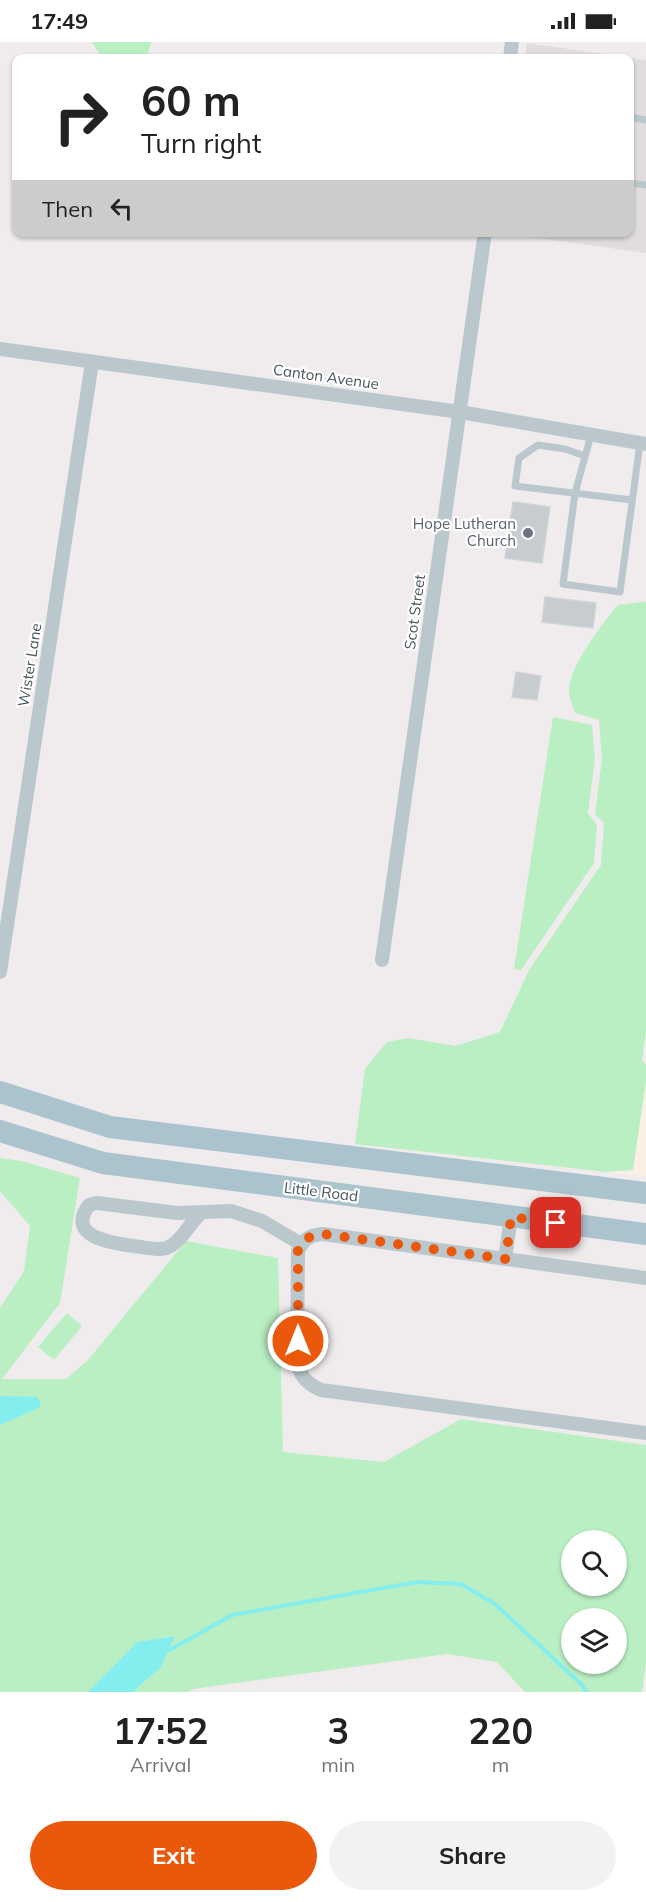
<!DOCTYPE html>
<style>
body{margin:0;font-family:Mulish,sans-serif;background:#f2f2f2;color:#222;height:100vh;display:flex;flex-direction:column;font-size:22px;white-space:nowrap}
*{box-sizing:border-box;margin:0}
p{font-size:20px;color:#767676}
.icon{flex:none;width:33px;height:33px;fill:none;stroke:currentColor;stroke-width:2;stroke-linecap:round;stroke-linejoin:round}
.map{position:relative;height:1650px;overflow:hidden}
.side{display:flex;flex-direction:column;background:#fff;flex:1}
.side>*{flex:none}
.hud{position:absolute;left:12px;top:12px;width:622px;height:183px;border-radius:12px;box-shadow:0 2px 4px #0004;background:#fff;color:#222;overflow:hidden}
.fabs{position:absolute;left:561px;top:1488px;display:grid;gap:12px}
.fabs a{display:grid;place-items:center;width:66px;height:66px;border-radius:50%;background:#fff;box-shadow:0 2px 4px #0004;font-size:30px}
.pin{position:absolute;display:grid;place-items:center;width:51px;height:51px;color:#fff;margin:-26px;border-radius:12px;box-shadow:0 3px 9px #0006}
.me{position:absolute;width:66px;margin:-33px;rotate:0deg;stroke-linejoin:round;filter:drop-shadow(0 0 4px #0008)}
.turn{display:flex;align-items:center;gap:21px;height:126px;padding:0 30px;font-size:27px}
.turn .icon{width:78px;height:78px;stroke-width:2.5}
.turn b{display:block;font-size:42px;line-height:51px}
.then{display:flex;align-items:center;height:57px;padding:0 30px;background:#0003;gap:12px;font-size:22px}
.eta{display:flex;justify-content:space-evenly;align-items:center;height:102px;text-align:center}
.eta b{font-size:36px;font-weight:700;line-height:42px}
.button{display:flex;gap:12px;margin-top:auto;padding:12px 30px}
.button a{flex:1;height:69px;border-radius:36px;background:#ea580c;color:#fff;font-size:24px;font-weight:700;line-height:69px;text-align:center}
.button a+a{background:#f2f2f2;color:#222}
.status{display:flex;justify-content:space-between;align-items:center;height:42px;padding:0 30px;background:#fff;direction:ltr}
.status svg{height:16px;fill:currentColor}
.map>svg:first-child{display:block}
.commercial{fill:#fcf0e4}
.education{fill:#e1dddf}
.green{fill:#b9efc3;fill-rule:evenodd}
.water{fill:#84eded}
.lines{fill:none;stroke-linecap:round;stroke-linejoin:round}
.stream{stroke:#84eded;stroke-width:4}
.building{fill:#c6ccd0;stroke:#d0d4d9;stroke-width:1.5}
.service{stroke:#bac8cd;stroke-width:7}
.minor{stroke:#bac8cd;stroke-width:14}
.primary{stroke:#abc3cd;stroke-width:22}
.route{stroke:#ea580c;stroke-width:10;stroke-dasharray:0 18}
.worship-dot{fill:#6b7280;stroke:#fff;stroke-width:2}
.labels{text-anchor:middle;stroke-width:4.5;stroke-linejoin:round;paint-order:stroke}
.street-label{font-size:15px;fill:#45545a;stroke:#fff}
.worship-label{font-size:15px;fill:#5b616d;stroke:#fff;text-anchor:end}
</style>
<div class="status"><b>17:49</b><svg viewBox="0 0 49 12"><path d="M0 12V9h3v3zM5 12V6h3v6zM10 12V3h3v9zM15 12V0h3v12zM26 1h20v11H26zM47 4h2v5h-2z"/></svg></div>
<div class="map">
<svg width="646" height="1650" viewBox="0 0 646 1650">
<rect width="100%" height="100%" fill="#f0eced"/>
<polygon class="commercial" points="646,1039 646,1134 606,1130 633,1128"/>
<polygon class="education" points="527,1 646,18 646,211 501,191 630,190 630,16 525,16"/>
<g class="green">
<polygon points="92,0 151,0 147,16 102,16"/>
<path d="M 642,560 L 646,560 L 646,989 L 642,1018 L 646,1023 L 646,1039 L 633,1128 L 606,1130 L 355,1102 L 365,1027 L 387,1000 L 409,996 L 455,1004 L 500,990 L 529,928 L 601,823 L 604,781 L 595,772 L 602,717 L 599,678 L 575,671 C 573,664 569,656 569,648 C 570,623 602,582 618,563 Z"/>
<polygon points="553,675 592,683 595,717 588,771 597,783 594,821 521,928 514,927"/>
<path d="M 0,1116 L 22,1119 L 80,1136 L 60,1261 L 2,1337 L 66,1337 L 88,1318 L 186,1199 L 278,1216 L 283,1410 L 384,1420 L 461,1377 L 646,1403 L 646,1620 L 642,1650 L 525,1650 L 497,1620 L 447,1612 L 193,1647 L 188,1650 L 133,1650 L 161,1625 L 174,1594 L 137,1600 L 88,1650 L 0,1650 L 0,1383 L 41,1365 L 18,1355 L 0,1354 L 0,1266 L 24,1229 L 30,1184 L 0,1149 ZM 572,1498 L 616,1498 L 616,1544 L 572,1544 ZM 572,1576 L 616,1576 L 616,1622 L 572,1622 Z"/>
<polygon points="67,1271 82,1284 54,1318 38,1305"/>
</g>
<g class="water">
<polygon points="0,1354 38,1355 41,1365 0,1383"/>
<polygon points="175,1594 161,1625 133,1650 88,1650 137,1600"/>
</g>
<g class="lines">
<polyline class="stream" points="168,1609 232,1573 417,1540 461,1542 495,1562 583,1644 586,1650"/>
</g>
<g class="building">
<polygon points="513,460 550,465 542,521 505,516"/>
<polygon points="545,555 596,561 593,586 542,580"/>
<polygon points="516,630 541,634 537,658 512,655"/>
</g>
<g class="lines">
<g class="service">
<polyline points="630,75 646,78"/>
<polyline points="630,141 646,143"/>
<polyline points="591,393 575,451 563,542 620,550 640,401"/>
<polyline points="585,414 565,407 538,403 519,416 515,444 632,458"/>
</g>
<g class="minor">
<polyline points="510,16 512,0"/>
<polyline points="0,307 460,370 646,402"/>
<polyline points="382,918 485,190"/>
<polyline points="0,930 92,320"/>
<path d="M 202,1170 C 190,1180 181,1201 166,1206 C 156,1209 143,1205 134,1204 C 112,1201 65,1195 89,1163 L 97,1161 L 177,1171 L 231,1169 L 262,1179 L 301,1202"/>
<polyline points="505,1217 511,1175"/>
<path d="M 646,1236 L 323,1192 C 310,1193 303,1197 298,1209 L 297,1321 C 301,1336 308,1342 321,1348 L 646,1391"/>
</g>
<g class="primary">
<polyline points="0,1050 110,1085 646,1151"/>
<polyline points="0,1089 103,1121 646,1192"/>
</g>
</g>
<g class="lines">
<path class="route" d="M 298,1299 L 298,1209 C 303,1197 310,1193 323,1192 L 506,1217 L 511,1175 L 556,1181"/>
</g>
<circle class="worship-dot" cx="528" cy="491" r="6"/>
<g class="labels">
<g class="street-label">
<text transform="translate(326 335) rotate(8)" y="5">Canton Avenue</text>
<text transform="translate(415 570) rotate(-82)" y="5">Scot Street</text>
<text transform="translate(30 623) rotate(-81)" y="5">Wister Lane</text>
<text transform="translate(321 1150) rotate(7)" y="5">Little Road</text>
</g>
<g class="worship-label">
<text x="516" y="487">Hope Lutheran<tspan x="516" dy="17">Church</tspan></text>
</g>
</g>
</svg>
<div class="fabs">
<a><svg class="icon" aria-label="search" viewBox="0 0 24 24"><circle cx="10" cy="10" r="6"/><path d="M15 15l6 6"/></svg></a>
<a><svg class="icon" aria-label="layers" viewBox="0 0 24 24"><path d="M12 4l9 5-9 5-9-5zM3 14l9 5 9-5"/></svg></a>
</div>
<div class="pin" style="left:556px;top:1181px;background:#d93025"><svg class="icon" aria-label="arrive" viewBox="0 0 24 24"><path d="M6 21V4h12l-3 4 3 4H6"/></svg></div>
<svg class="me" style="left:298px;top:1299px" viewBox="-20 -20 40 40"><circle r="17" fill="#ea580c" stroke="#fff" stroke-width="3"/><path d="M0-11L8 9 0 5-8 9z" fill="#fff"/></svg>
<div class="hud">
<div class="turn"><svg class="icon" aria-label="right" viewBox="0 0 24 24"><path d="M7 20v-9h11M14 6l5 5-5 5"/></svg><div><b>60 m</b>Turn right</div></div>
<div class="then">Then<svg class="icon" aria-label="left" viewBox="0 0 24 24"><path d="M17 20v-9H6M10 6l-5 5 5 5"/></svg></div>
</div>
</div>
<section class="side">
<div class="eta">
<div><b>17:52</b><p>Arrival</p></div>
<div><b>3</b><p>min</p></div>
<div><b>220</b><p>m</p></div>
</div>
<div class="button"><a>Exit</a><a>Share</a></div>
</section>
